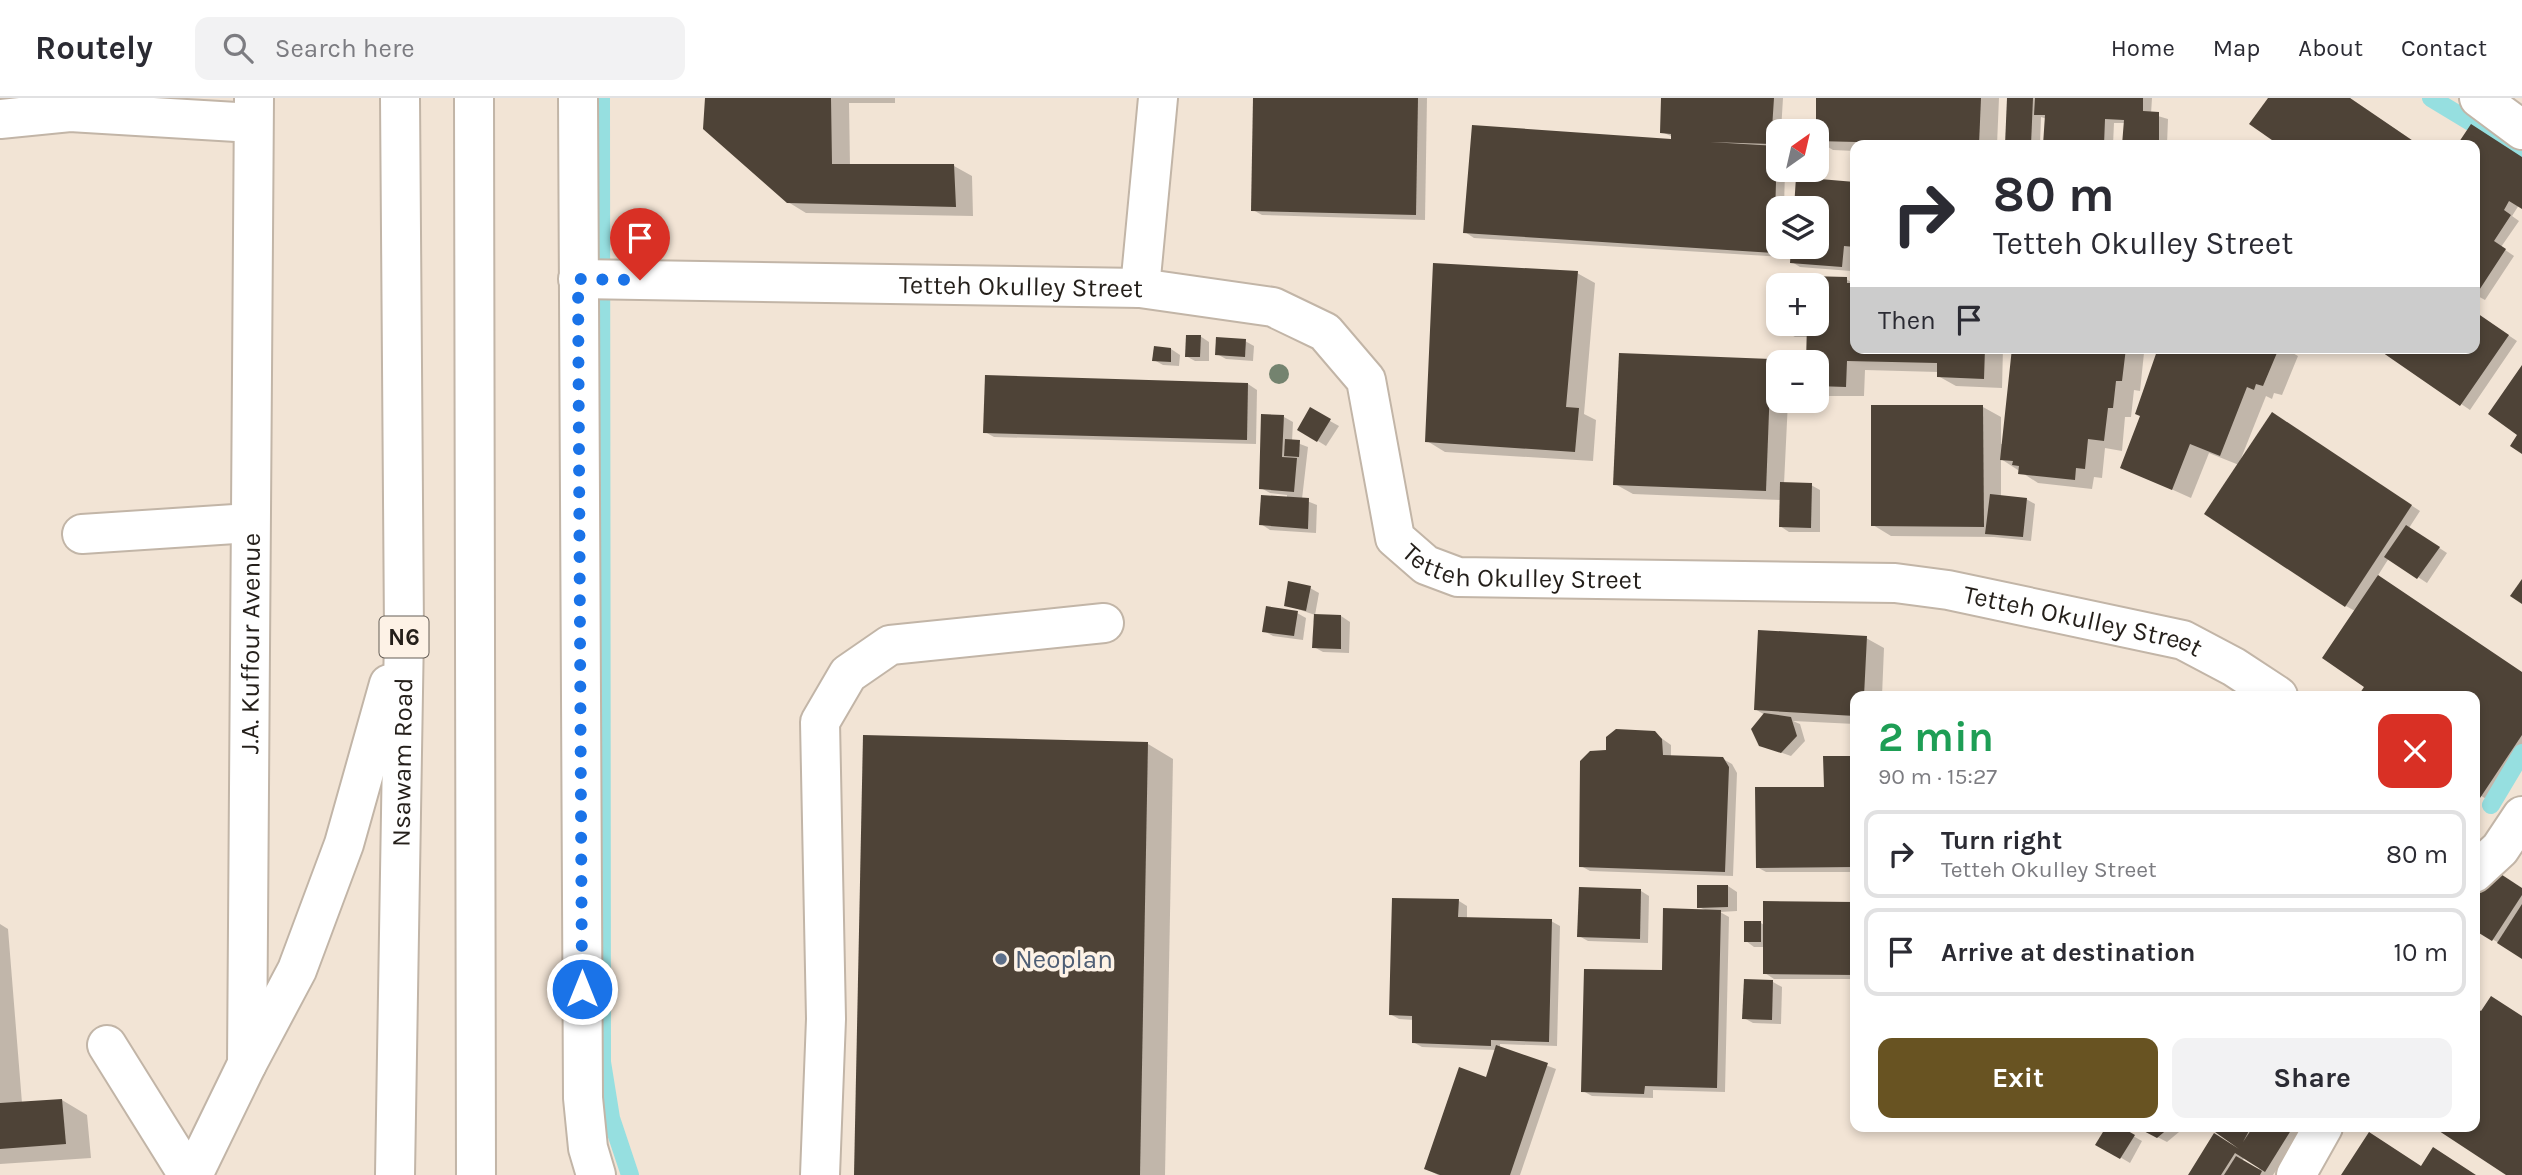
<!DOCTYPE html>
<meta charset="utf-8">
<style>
body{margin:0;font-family:Karla,sans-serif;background:#f2f2f3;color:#2b2b33;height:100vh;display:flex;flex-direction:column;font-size:26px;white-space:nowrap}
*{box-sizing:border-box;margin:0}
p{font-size:23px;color:#7c7c81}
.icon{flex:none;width:38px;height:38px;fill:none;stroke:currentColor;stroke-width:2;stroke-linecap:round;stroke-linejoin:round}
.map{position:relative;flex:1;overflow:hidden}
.drawer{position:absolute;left:1850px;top:593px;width:630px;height:441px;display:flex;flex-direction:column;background:#fff;border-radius:14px;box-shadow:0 4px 10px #0003}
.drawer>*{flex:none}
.hud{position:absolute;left:1850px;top:42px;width:630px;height:214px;border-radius:14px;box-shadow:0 4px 10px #0003;background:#fff;color:#2b2b33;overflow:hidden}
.needle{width:46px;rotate:34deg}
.tools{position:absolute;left:1766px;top:21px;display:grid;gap:14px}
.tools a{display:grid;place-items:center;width:63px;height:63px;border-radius:14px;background:#fff;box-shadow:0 4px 10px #0003;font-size:35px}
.pin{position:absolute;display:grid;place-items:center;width:60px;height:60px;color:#fff;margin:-72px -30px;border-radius:50% 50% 50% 0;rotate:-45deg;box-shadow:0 0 7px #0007}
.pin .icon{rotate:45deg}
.me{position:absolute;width:77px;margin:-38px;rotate:0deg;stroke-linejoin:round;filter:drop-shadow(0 0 5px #0008)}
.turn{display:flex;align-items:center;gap:24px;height:147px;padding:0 28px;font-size:32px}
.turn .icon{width:91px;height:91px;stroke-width:2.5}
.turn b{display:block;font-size:49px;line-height:60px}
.then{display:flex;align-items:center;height:66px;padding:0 28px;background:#0003;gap:14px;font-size:26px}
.round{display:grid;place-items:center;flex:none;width:74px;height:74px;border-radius:14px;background:#f2f2f3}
.head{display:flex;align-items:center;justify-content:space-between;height:119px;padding:0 28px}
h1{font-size:42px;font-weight:700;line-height:52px;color:#1e9e55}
.button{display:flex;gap:14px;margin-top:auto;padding:14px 28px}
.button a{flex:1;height:80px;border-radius:14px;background:#685322;color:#fff;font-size:28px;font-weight:700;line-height:80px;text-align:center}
.button a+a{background:#f2f2f3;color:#2b2b33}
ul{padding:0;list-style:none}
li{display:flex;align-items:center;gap:21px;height:88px;margin:0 14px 10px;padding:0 14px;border:4px solid #e1e1e2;border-radius:14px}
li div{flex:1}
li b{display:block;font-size:26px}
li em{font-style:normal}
header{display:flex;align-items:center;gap:42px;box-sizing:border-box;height:98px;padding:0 35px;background:#fff;border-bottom:2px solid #e1e1e2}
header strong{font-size:33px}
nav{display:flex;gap:38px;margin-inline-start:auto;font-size:24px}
.search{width:490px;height:63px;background:#f2f2f3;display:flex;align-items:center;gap:18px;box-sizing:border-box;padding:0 24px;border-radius:14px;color:#7c7c81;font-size:26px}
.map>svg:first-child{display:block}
.shadow{fill:#0003;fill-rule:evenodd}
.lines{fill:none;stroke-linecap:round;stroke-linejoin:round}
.stream{stroke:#96dfe0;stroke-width:18}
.building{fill:#4e4337}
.minor-casing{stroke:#c2b5a7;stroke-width:42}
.major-casing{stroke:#c2b5a7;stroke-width:42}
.highway-casing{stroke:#c2b5a7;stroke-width:42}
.minor{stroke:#fff;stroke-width:38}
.major{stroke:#fff;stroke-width:38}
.highway{stroke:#fff;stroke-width:38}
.tree{fill:#74836f}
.route{stroke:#1a73e8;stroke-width:12;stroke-dasharray:0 21.6}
.service-dot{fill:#5c6f8a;stroke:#fdf2e6;stroke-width:2.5}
.labels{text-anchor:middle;stroke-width:7;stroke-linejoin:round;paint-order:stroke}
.shield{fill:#fdf2e6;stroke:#655e57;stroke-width:2}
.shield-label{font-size:24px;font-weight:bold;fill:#241f1a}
.street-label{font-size:26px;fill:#241f1a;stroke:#fdf2e6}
.service-label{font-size:26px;fill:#4e5e75;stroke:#fdf2e6;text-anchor:start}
</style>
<header>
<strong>Routely</strong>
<div class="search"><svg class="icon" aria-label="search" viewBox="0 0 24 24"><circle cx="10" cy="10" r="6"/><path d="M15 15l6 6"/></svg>Search here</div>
<nav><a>Home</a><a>Map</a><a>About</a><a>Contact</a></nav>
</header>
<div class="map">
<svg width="2522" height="1077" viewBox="0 0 2522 1077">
<rect width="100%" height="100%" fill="#f2e4d5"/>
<g class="shadow">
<polygon points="706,0 895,0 895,5 849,5 850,68 954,68 972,78 973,118 806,115 788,104"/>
<polygon points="1255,0 1427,0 1425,122 1262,117 1253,112"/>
<polygon points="1663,0 1783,0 1781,33 1778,33 1778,72 1785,72 1784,110 1778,110 1778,149 1783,149 1783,159 1474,140 1465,134 1673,43 1673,39 1662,34"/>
<polygon points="1818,0 1999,0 1997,47 1855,47 1855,53 1833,52 1816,42"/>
<polygon points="2009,0 2152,0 2151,16 2168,21 2167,47 2124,47 2125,25 2114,25 2113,47 2045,47 2047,21 2041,19 2040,47 2007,47"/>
<polygon points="2270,0 2350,0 2419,47 2282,47 2252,26"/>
<polygon points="2471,28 2522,60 2522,109 2519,107 2512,118 2519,123 2501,149 2514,158 2485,202 2474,196 2474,47 2459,47"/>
<polygon points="1797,81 1855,86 1855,152 1851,173 1800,169 1792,164 1793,149 1816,149 1816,110 1795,110"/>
<polygon points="1577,175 1595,185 1584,316 1596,322 1593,363 1445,354 1427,343"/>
<polygon points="1810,180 1846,181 1855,186 1855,250 2003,250 2002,290 1956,288 1938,278 1938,274 1865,272 1864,298 1825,298 1816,293 1816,264 1807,264 1808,239 1795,239 1786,234 1786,226 1816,226 1816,187 1810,187"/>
<polygon points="2474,214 2517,243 2470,312 2379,250 2474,250"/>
<polygon points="1200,238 1209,244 1209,263 1195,263 1186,258"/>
<polygon points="1245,243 1254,248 1253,263 1226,261 1217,256"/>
<polygon points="2013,250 2149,250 2148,255 2144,255 2140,293 2134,292 2131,319 2125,319 2122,353 2105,350 2102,380 2094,379 2092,391 2038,385 2001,361 2001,399 2026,401 2035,406 2031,443 1994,439 1891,438 1873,427 1983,309 2001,319 2001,346 2003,346"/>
<polygon points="2152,250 2284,250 2298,258 2282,297 2274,295 2272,301 2266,298 2240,363 2281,322 2420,413 2409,430 2447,455 2427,485 2389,460 2377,479 2522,575 2522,655 2490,703 2474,694 2474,598 2360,598 2367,588 2355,513 2346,508 2239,367 2209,355 2191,400 2122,369 2142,318 2159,253"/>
<polygon points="1171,251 1180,257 1179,268 1163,267 1154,262"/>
<polygon points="1771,263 1778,267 1778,303 1788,303 1784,386 1811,387 1820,392 1820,434 1789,434 1780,428 1781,402 1633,396 1615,386"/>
<polygon points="1248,286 1257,292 1256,346 994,339 985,334"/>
<polygon points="1310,312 1339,328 1326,348 1299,331"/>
<polygon points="1284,319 1293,324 1292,343 1308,349 1302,401 1317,407 1316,435 1270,432 1261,426 1287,400 1287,397 1270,395 1261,390"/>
<polygon points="1310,490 1319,495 1315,517 1286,507"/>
<polygon points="1297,515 1306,520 1303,542 1273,538 1264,533"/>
<polygon points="1341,518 1350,524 1349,555 1323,554 1314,549"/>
<polygon points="1866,540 1884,550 1882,598 1855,598 1855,626 1793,623 1800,626 1805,643 1791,658 1760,647 1765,617 1755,611"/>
<polygon points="1654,635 1671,647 1671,659 1723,661 1732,666 1737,675 1733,778 1590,773 1581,768 1608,654"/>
<polygon points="1148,646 1173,661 1165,1077 856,1077"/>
<polygon points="1855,659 1855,774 1766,774 1757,769"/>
<polygon points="1728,788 1737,794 1737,813 1720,814 1729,819 1725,994 1653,992 1653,1000 1592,998 1583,993 1707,813 1699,809"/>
<polygon points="2522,791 2522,859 2474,830"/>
<polygon points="1641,793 1649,798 1648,845 1588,843 1579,838"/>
<polygon points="1459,803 1467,808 1467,821 1551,823 1560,828 1557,948 1500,946 1500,950 1556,971 1520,1077 1438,1077 1426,1071 1487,981 1496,952 1422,949 1413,944 1414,922 1399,921 1390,916"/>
<polygon points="1855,805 1855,881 1774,881 1765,875 1765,849 1754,849 1746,843 1761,825 1764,827"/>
<polygon points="0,826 8,831 22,1005 62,1002 87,1017 91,1060 0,1066"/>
<polygon points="1745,883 1773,884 1782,889 1781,926 1753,925 1744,920"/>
<polygon points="2108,1029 2117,1029 2142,1043 2130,1065 2098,1046"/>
<polygon points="2138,1029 2185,1029 2167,1044"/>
<path d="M 2220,1029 L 2291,1029 L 2301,1035 L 2273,1077 L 2191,1077 L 2214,1037 L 2247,1055 ZM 2245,1059 L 2260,1069 L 2259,1071 L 2242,1063 Z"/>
</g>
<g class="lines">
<g class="stream">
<polyline points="601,0 602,964 611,1020 630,1077"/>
<polyline points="2431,0 2522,55"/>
<polyline points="2491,707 2522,655"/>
</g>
</g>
<g class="building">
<polygon points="705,0 831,0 832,66 954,66 956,109 787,105 703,31"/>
<polygon points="1253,0 1418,0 1416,117 1251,113"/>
<polygon points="1661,0 1774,0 1771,46 1710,44 1777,48 1774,155 1463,135 1472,27 1671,41 1671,36 1660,35"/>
<polygon points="1816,0 1981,0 1979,47 1816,43"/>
<polygon points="2007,0 2033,0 2031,47 2005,47"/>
<polygon points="2035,0 2143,0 2143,13 2159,14 2159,47 2122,47 2124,22 2105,21 2104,47 2043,47 2045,17 2034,17"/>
<polygon points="2268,0 2350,0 2419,47 2279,47 2249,26"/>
<polygon points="2471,26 2522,59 2522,111 2509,103 2504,112 2511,117 2494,143 2506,151 2474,200 2474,47 2457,47"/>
<polygon points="1796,79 1855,84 1855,149 1844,148 1842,169 1790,165 1791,149 1816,149 1816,110 1794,110"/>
<polygon points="1433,165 1578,173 1566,309 1579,310 1575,354 1425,344"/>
<polygon points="1808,178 1847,179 1847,185 1855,185 1855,250 1985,250 1984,281 1937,279 1937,265 1847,263 1846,289 1816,288 1816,264 1806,264 1807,226 1816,226 1816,187 1808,187"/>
<polygon points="2474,213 2509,237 2460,308 2376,250 2474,250"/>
<polygon points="1784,226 1800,226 1801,234 1784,235"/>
<polygon points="1186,237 1201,237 1200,259 1185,259"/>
<polygon points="1216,239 1246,241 1245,259 1215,257"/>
<polygon points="1154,248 1171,250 1171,264 1152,263"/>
<polygon points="2012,250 2126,250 2122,283 2116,283 2113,310 2108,310 2104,343 2088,341 2085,371 2076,370 2075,382 2018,376 2019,368 2012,367 2013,363 2000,362"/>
<polygon points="2158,250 2279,250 2263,288 2256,286 2254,292 2247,289 2220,358 2190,346 2172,392 2120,370 2140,318 2135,316"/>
<polygon points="1619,255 1771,261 1766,393 1613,387"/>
<polygon points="2522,267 2522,356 2510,348 2517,337 2488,316"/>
<polygon points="985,277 1248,285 1247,342 983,335"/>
<polygon points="1871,307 1983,307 1984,429 1871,428"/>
<polygon points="1310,309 1331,321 1317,344 1297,332"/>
<polygon points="2272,314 2412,407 2345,509 2204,416"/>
<polygon points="1261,316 1284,317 1282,359 1297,360 1294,394 1259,391"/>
<polygon points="1285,341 1300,342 1299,359 1284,358"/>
<polygon points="1780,384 1812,385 1811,430 1779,429"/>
<polygon points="1990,396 2027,400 2023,439 1985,436"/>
<polygon points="1261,397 1309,400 1308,431 1259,427"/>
<polygon points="2406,427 2440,449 2417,481 2384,459"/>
<polygon points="2378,477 2522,574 2522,637 2480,700 2474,696 2474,598 2358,598 2364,589 2322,560"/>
<polygon points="2522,481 2522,506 2510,498"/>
<polygon points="1288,483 1311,488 1306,513 1284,508"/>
<polygon points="1266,508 1298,513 1294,538 1262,534"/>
<polygon points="1314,516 1341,517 1341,551 1312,550"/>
<polygon points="1758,532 1867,538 1864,598 1855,598 1855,618 1754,612"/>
<polygon points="1764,615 1791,619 1797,638 1781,655 1759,648 1751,631"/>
<polygon points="1616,631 1655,633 1662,641 1663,657 1723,659 1729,669 1725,774 1579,769 1580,663 1590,653 1606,652 1606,639"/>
<polygon points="863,637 1148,644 1140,1077 854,1077"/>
<polygon points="1823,658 1855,658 1855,769 1756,770 1755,689 1824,689"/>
<polygon points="2490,769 2522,790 2522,797 2492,843 2474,832 2474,793"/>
<polygon points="1697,787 1728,787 1728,809 1697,810"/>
<polygon points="1579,789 1641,791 1640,841 1577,839"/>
<polygon points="1392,800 1459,801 1458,819 1552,821 1549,944 1491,942 1491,948 1412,945 1412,918 1389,917"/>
<polygon points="1763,803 1855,804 1855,877 1763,876"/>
<polygon points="2522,806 2522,861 2497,845"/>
<polygon points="1663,810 1721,812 1717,990 1645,988 1644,996 1581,994 1584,871 1662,872"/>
<rect x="1744" y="823" width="17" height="21"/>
<polygon points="1744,881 1773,882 1772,922 1742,921"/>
<polygon points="2491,898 2522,918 2522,1077 2506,1077 2433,1029 2474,1029 2474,909 2481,913"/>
<polygon points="1496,947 1548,965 1510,1077 1440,1077 1424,1071 1459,969 1486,979"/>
<polygon points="62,1001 66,1046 0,1051 0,1005"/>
<polygon points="2106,1029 2121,1029 2135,1037 2120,1061 2095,1047"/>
<polygon points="2136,1029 2170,1029 2157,1040"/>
<polygon points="2218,1029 2251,1029 2243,1044 2253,1029 2293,1029 2265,1074 2235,1055 2221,1077 2188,1077 2214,1035 2239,1051 2215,1034"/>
<polygon points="2369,1034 2421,1068 2433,1049 2476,1077 2341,1077"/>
<polygon points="2236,1058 2262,1073 2260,1077 2224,1077"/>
</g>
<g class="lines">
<defs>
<g id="minor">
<polyline points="2479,0 2522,32"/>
<polyline points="0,21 70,14 253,25"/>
<path id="s1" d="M 578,181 L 1140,190 L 1273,209 L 1325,234 L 1366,282 L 1395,440 L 1426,467 L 1458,479 L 1895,485 L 1948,492 L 2183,542 L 2234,569 L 2278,598"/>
<polyline points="1140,190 1158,0"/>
<polyline points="82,436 250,425"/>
<polyline points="2474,775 2500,751 2522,718"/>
<polyline points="107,947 188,1077"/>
<polyline points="820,1077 826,921 820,624 848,576 890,547 1104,525"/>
<polyline points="2296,1077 2323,1029"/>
</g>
<g id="major">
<polyline points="578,0 583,1000 588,1050 596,1077"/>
<path id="s2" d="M 193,1077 L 247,966 L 254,0"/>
</g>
<g id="highway">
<polyline points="474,0 476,1077"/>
<polyline points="247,966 297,872 344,746 389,586"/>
<path id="s3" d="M 395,1077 L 404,534 L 400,0"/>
</g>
</defs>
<use href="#minor" class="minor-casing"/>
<use href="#major" class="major-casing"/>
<use href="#highway" class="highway-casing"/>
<use href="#minor" class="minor"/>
<use href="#major" class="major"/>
<use href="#highway" class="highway"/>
</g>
<circle class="tree" cx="1279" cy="276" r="10"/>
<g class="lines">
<polyline class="route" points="582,891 578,181 640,182"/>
</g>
<circle class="service-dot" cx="1001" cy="861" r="7"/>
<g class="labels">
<rect class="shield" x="379.5" y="518.5" width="49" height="41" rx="5"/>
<g class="shield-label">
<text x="404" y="547">N6</text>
</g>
<g class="street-label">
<text dy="9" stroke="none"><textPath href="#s1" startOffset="443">Tetteh Okulley Street</textPath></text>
<text dy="9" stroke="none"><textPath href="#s1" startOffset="1115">Tetteh Okulley Street</textPath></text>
<text dy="9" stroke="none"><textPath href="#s1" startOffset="1682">Tetteh Okulley Street</textPath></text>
<text dy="9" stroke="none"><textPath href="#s2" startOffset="544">J.A. Kuffour Avenue</textPath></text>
<text dy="9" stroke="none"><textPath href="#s3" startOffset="413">Nsawam Road</textPath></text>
</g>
<g class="service-label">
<text x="1015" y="870">Neoplan</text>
</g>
</g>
</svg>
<div class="tools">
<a><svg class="needle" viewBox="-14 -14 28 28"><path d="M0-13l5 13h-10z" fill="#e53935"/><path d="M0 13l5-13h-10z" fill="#7c7c81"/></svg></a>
<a><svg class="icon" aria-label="layers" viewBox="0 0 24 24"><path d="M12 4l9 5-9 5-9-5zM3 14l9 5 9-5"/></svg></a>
<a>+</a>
<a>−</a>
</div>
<div class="pin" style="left:640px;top:182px;background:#d93025"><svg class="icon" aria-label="arrive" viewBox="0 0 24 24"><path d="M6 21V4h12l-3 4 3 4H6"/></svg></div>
<svg class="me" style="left:582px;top:891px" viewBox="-20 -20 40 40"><circle r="17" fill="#1a73e8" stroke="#fff" stroke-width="3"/><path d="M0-11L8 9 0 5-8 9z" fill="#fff"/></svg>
<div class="hud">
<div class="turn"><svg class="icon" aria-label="right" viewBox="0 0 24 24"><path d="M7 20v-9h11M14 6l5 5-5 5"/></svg><div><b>80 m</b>Tetteh Okulley Street</div></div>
<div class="then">Then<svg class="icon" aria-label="arrive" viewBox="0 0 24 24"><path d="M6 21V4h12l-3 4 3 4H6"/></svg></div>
</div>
<section class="drawer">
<div class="head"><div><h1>2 min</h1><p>90 m · 15:27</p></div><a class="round" style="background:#d93025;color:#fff"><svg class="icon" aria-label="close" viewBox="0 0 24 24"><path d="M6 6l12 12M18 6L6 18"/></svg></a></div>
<ul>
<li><svg class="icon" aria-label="right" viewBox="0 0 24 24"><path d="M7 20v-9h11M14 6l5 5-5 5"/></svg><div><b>Turn right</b><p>Tetteh Okulley Street</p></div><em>80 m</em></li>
<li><svg class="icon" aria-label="arrive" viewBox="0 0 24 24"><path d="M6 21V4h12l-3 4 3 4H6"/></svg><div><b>Arrive at destination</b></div><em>10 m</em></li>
</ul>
<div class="button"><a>Exit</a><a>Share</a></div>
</section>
</div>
